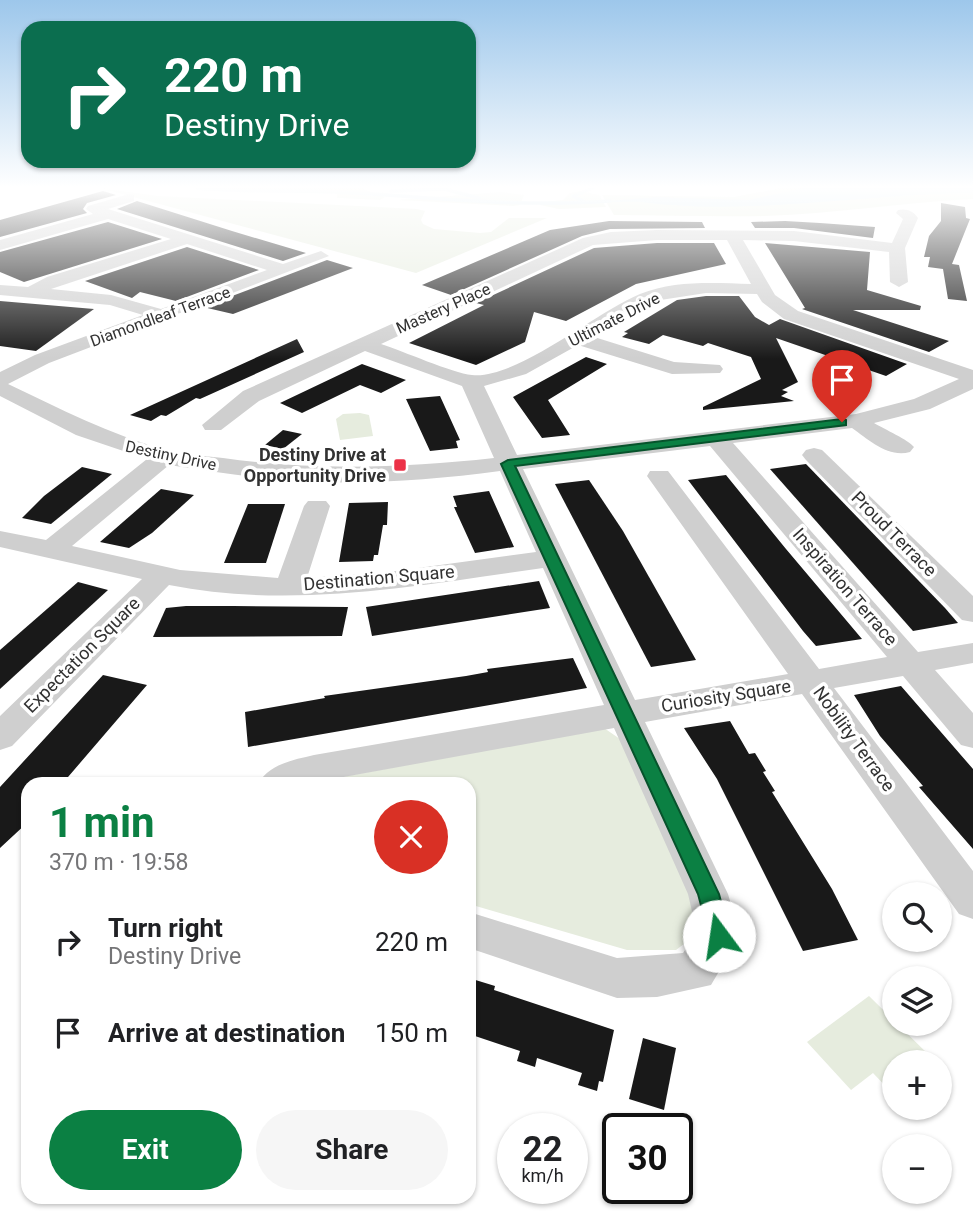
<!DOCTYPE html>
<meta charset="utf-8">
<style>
body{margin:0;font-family:Roboto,sans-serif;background:#f6f6f6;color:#202124;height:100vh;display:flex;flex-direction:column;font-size:26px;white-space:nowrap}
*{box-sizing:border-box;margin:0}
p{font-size:23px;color:#757577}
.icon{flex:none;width:38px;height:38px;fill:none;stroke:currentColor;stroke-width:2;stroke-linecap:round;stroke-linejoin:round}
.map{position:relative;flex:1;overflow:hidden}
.sheet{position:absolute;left:21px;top:777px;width:455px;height:427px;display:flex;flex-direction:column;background:#fff;border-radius:21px;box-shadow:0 2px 5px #0004}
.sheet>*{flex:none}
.banner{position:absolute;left:21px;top:21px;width:455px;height:147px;border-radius:21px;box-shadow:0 2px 5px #0004;background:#0b6e4f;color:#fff;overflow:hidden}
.controls{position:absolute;left:882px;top:882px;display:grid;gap:14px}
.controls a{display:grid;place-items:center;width:70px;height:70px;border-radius:50%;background:#fff;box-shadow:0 2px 5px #0004;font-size:35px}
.speed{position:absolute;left:497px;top:1113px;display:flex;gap:14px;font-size:35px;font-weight:700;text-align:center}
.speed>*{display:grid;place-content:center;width:91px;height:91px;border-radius:50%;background:#fff;box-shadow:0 2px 5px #0004;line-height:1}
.speed small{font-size:18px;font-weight:400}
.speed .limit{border:4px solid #111;border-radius:10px;background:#fff;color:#111}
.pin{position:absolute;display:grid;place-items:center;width:60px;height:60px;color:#fff;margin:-72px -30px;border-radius:50% 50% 50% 0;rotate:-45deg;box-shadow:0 0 7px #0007}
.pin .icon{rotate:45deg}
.me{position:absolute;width:77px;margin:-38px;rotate:346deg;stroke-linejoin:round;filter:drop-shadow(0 0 5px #0008)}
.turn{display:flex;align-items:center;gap:24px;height:147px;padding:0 28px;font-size:32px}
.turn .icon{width:91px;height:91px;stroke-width:2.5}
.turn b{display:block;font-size:49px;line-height:60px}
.round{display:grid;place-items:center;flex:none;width:74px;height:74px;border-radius:37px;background:#f6f6f6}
.headline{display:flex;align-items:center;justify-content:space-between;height:119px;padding:0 28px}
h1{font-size:42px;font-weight:700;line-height:52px;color:#0b8043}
.primary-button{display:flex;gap:14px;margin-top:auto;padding:14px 28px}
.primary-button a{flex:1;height:80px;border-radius:42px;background:#0b8043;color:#fff;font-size:28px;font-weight:700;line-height:80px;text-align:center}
.primary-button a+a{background:#f6f6f6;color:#202124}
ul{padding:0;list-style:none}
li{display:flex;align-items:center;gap:21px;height:91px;padding:0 28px}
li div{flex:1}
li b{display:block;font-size:26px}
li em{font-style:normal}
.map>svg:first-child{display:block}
.green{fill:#e6ecde}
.water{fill:#cde3ef}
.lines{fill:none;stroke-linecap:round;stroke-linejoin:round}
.stream{stroke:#cde3ef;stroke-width:3.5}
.building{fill:#191919}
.minor{fill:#cfcfcf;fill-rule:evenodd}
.route{fill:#0b8043;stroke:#07532c;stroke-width:2}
.poi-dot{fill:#ec3147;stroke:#fff;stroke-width:2.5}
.labels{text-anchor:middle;stroke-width:7;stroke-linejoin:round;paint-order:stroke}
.far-street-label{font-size:16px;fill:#323232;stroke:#fff}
.poi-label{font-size:18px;font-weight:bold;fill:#323232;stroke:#fff;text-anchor:end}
.street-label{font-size:18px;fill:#323232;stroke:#fff}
</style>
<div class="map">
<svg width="973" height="1226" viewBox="0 0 973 1226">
<rect width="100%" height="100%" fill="#fff"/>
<g class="green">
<polygon points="100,188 158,196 417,209 425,211 421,220 423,224 434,229 480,233 491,232 509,218 547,218 416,273"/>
<polygon points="227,188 361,188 385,197 380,200 341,198 337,198 337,192 326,190 253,192"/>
<path d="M 781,188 L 973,188 L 973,199 C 903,202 834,214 764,216 C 714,217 664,215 614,215 L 602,195 L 734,197 Z"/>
<polygon points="580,191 599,195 606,207 559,209 540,205 544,202 563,200 570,193"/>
<polygon points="501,192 524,195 520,205 513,206 398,200"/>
<polygon points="360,413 369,415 373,436 340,440 336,419 343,414"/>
<polygon points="604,728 633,748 699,904 701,931 676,950 627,950 469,904 469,784 304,784"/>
<polygon points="869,996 936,1062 894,1062 894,1095 873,1073 851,1090 807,1042"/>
</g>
<path class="water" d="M 803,188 L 973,188 L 973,193 C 861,194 751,216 640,202 C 629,201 617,203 608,201 L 657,197 L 749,200 Z"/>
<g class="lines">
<g class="stream">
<path d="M 197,188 C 251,193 304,189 358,193 C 442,199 525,207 610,201"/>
<polyline points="391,191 444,189 479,198"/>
<polyline points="583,201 573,196 593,188"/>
</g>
</g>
<g class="building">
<polygon points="103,191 116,195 87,203 83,209 87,213 0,237 0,220"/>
<polygon points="137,201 232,231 306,253 283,261 117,209"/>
<polygon points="941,203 965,207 966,218 970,219 952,264 959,265 967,301 948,299 943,269 928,267 930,257 924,257 929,236 941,221"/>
<polygon points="609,221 702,222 705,228 610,229 582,236 451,295 422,285 550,230"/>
<polygon points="785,221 820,223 875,227 873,238 794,228 755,228 751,222"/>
<polygon points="108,222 162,239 24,282 0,272 0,252"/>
<polygon points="657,243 714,243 726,264 636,284 566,321 534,312 525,342 476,365 409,343 484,305 476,303 594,248"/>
<polygon points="765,243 870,252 867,290 921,306 920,310 853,310 949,341 929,352 802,309 805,308"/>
<polygon points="187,247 259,270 176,301 140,292 132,298 85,281"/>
<polygon points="327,260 353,268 233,314 203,307"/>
<polygon points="706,296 739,296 755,317 769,325 780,319 907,364 886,376 776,338 798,382 782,390 788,392 781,396 794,401 703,410 703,407 761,379 751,357 708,343 703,346 663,335 649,344 622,337 628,333 624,332 677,300"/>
<polygon points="0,301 94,309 36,351 0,346"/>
<polygon points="297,339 304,352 200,399 196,398 166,416 161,415 151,421 130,415"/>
<polygon points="586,357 607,364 548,400 570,435 542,438 513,397"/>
<polygon points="362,364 406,380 381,393 360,385 302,413 280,403"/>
<polygon points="440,396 460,440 456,441 458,448 430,451 406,399"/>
<polygon points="283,430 302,434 283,449 265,445"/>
<polygon points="806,464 945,608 958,623 913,631 770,469"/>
<polygon points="82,467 112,474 51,524 22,518 44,496"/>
<polygon points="726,475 786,549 862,639 816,646 803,631 688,480"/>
<polygon points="589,480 623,531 696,660 651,667 555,484"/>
<polygon points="161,489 194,495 152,533 129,548 100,542"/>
<polygon points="489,491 514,547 475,553 454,507 457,507 453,496"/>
<polygon points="388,502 387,525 383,525 378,555 374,555 373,561 339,562 349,503"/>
<polygon points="248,504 285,504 266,563 224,563"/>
<polygon points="539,581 550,608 372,636 366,607"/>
<polygon points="78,582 108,590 0,689 0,650"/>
<polygon points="186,606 233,606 348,607 342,636 153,637 166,608"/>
<polygon points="573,658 587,688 248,747 245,712 325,698 324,696 466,676 488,672 487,669"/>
<polygon points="103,675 147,685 62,784 28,784 28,822 0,848 0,787"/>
<polygon points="901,686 973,769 973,849 919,787 923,786 880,736 854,695"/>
<polygon points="730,721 749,754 755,753 766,771 763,772 775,791 772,792 832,889 858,940 803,951 717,779 684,728"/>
<polygon points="469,978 495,986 494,990 614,1030 603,1082 599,1081 597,1091 578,1085 582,1073 537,1058 535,1067 517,1061 520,1051 469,1034"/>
<polygon points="643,1038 676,1048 664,1110 629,1099"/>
</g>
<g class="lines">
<g class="minor">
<path d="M 129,194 L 134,195 L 134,201 L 108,209 L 283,264 L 321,251 L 329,256 L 49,363 L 8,384 C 60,409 110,434 165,450 C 184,455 204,456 223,458 C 313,471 404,468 494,458 L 462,386 L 365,351 L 259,401 L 221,430 L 205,430 L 202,425 L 243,391 L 583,238 L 611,232 L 657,230 L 794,231 L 892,243 L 903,219 L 896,213 L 898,210 C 906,208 914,211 918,218 L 905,248 L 908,282 L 899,287 L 890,282 L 889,252 L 794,241 L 743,240 L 775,295 L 798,311 L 973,370 L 973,389 L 930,409 L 874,423 C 884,429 909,440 914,447 L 910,452 C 888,458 869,440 852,428 L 733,443 L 918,652 L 973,643 L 973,663 L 935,670 L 973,713 L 973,748 L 961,745 L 903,676 L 834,688 L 973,871 L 973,919 L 959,914 L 802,694 L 645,722 L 728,894 L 740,936 L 711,985 L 657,997 L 617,998 L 469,948 L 469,912 L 617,958 L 683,953 L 697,933 L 688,894 L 614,728 L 305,784 L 258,784 C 269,764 293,760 314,755 L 604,705 L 543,568 C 420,585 293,610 169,585 L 12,746 L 0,750 L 0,716 L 142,579 L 0,547 L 0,531 L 46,540 L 147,459 L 76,435 L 0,396 L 0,372 L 35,355 L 143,315 L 110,305 L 0,295 L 0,285 L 28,287 L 47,277 L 171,239 L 108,219 L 0,250 L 0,240 L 93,214 L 86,209 L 88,206 ZM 657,240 L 727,240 L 751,284 C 714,283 675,280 640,294 C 596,312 516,380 472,375 C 452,373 403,351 381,344 L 593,245 ZM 187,244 L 267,270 L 161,309 L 111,295 L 51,289 ZM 706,293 L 757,294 L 762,302 L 784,319 L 959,379 L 914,399 L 856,414 L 517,455 L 484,386 L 526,374 L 578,345 L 672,374 L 720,373 L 723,369 L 720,365 L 674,362 L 591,336 L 654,301 ZM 710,446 L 887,657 L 819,669 L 668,471 L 650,471 L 647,476 L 788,674 L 635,700 L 523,469 ZM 169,465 C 218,472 268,481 318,482 C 379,484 440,479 500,471 L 536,552 L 396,571 L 307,578 L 330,506 L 326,501 L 308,501 L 304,506 L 278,578 L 180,570 L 72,546 Z"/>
<polygon points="814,448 822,450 973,596 973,622 962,620 806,460 802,455 806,450"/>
</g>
</g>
<linearGradient id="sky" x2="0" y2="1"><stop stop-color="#9dc7eb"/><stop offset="0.52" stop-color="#fff"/><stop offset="1" stop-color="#fff" stop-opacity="0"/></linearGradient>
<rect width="973" height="359" fill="url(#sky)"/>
<polygon class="route" points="842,419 846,420 846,425 515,466 719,894 730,936 727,943 719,946 711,943 698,894 501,464 508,460"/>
<rect class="poi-dot" x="393" y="458" width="14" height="14" rx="3.5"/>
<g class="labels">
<g class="far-street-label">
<text transform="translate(443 308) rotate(-24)" y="6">Mastery Place</text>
<text transform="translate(160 316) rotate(-20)" y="6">Diamondleaf Terrace</text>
<text transform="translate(614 319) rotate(-27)" y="6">Ultimate Drive</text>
<text transform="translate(171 455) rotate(12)" y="6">Destiny Drive</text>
</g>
<g class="poi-label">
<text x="386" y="461">Destiny Drive at<tspan x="386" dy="21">Opportunity Drive</tspan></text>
</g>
<g class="street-label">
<text transform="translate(894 534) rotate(45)" y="6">Proud Terrace</text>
<text transform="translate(379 578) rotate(-5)" y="6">Destination Square</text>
<text transform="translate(845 587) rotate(49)" y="6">Inspiration Terrace</text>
<text transform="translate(82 655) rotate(-45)" y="6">Expectation Square</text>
<text transform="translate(726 696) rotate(-9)" y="6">Curiosity Square</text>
<text transform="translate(854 739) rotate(54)" y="6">Nobility Terrace</text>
</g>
</g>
</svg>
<div class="controls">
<a><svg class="icon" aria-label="search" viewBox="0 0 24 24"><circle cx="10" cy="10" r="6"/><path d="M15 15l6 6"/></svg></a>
<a><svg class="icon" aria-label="layers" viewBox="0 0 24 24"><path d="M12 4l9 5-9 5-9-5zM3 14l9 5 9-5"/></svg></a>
<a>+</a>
<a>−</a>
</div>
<div class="speed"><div>22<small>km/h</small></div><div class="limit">30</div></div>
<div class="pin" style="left:842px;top:422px;background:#d93025"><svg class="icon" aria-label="arrive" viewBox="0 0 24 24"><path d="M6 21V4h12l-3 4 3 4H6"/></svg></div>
<svg class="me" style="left:719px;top:936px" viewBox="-20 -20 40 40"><circle r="19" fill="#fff"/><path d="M0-13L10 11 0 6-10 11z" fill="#0b8043"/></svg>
<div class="banner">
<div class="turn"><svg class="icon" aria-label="right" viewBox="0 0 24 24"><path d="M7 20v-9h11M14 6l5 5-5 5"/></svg><div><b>220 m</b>Destiny Drive</div></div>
</div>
<section class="sheet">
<div class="headline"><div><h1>1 min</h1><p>370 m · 19:58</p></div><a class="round" style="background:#d93025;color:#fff"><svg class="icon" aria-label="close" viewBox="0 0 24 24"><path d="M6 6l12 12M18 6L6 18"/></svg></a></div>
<ul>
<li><svg class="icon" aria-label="right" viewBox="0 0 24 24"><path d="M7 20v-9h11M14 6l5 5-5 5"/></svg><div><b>Turn right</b><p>Destiny Drive</p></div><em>220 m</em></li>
<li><svg class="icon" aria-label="arrive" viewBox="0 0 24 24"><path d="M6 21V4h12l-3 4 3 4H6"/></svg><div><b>Arrive at destination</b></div><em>150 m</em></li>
</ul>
<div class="primary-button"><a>Exit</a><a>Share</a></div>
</section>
</div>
